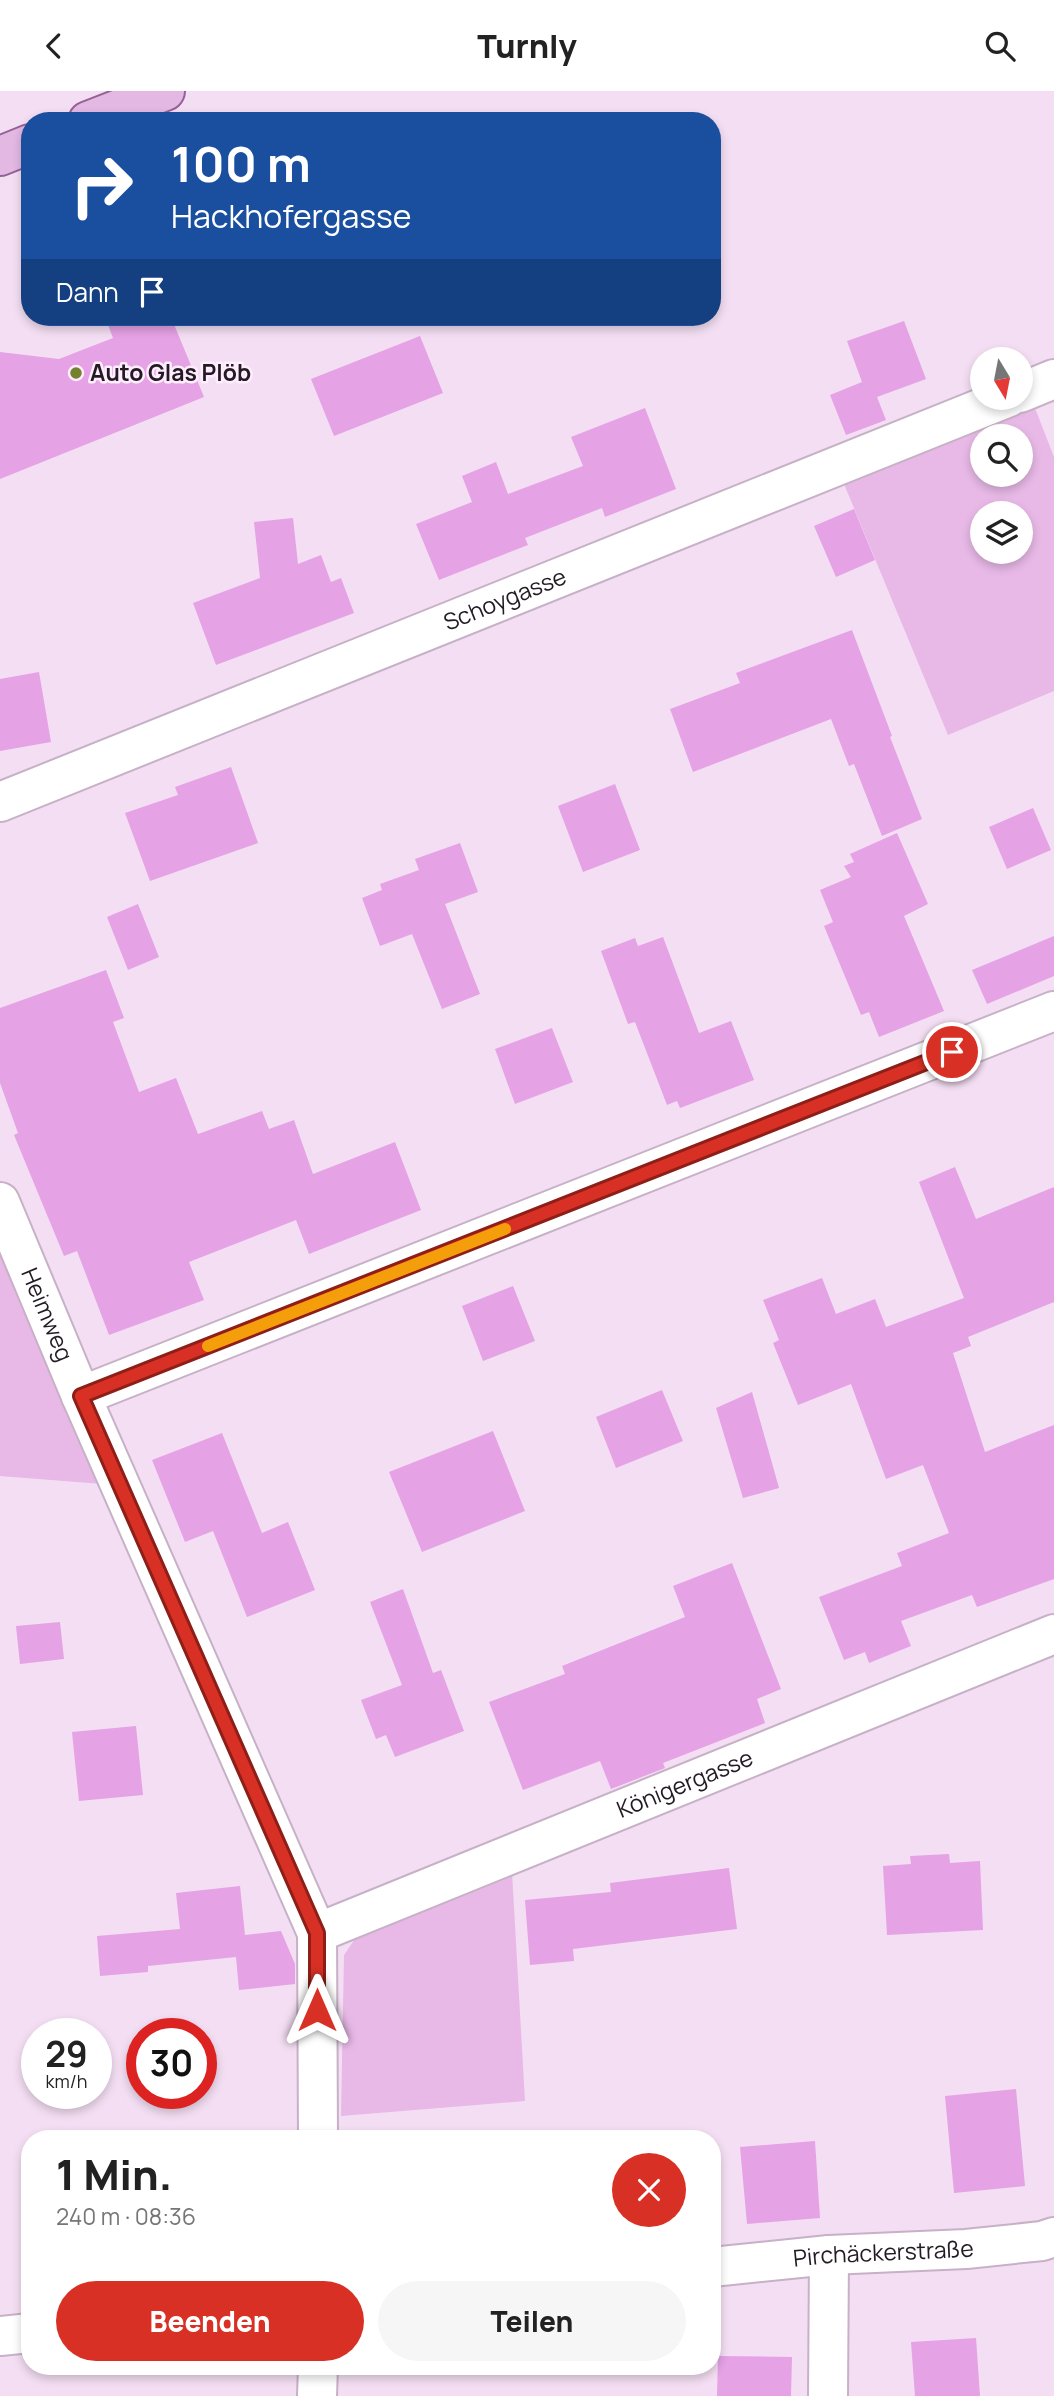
<!DOCTYPE html>
<html lang="de">
<meta charset="utf-8">
<style>
body{margin:0;font-family:Manrope,sans-serif;background:#f6f6f6;color:#222;height:100vh;display:flex;flex-direction:column;font-size:26px;white-space:nowrap}
*{box-sizing:border-box;margin:0}
p{font-size:23px;color:#767676}
.icon{flex:none;width:38px;height:38px;fill:none;stroke:currentColor;stroke-width:2;stroke-linecap:round;stroke-linejoin:round}
.map{position:relative;flex:1;overflow:hidden}
.panel{position:absolute;left:21px;top:2039px;width:700px;height:245px;display:flex;flex-direction:column;background:#fff;border-radius:28px;box-shadow:0 4px 10px #0003}
.panel>*{flex:none}
.guide{position:absolute;left:21px;top:21px;width:700px;height:214px;border-radius:28px;box-shadow:0 4px 10px #0003;background:#1a4fa0;color:#fff;overflow:hidden}
.needle{width:46px;rotate:170deg}
.fabs{position:absolute;left:970px;top:256px;display:grid;gap:14px}
.fabs a{display:grid;place-items:center;width:63px;height:63px;border-radius:50%;background:#fff;box-shadow:0 4px 10px #0003;font-size:35px}
.speed{position:absolute;left:21px;top:1927px;display:flex;gap:14px;font-size:35px;font-weight:700;text-align:center}
.speed>*{display:grid;place-content:center;width:91px;height:91px;border-radius:50%;background:#fff;box-shadow:0 4px 10px #0003;line-height:1}
.speed small{font-size:18px;font-weight:400}
.speed .limit{border:10px solid #d22;background:#fff;color:#111}
.pin{position:absolute;display:grid;place-items:center;width:60px;height:60px;color:#fff;margin:-30px;border:4px solid #fff;border-radius:50%;box-shadow:0 2px 7px #0007}
.me{position:absolute;width:77px;margin:-38px;rotate:0deg;stroke-linejoin:round;filter:drop-shadow(0 0 5px #0008)}
.turn{display:flex;align-items:center;gap:24px;height:147px;padding:0 35px;font-size:32px}
.turn .icon{width:91px;height:91px;stroke-width:2.5}
.turn b{display:block;font-size:49px;line-height:60px}
.then{display:flex;align-items:center;height:66px;padding:0 35px;background:#0003;gap:14px;font-size:26px}
.round{display:grid;place-items:center;flex:none;width:74px;height:74px;border-radius:37px;background:#f6f6f6}
.overview{display:flex;align-items:center;justify-content:space-between;height:119px;padding:0 35px}
h1{font-size:42px;font-weight:800;line-height:52px}
.button{display:flex;gap:14px;margin-top:auto;padding:14px 35px}
.button a{flex:1;height:80px;border-radius:42px;background:#d93025;color:#fff;font-size:28px;font-weight:800;line-height:80px;text-align:center}
.button a+a{background:#f6f6f6;color:#222}
header{display:flex;justify-content:space-between;align-items:center;height:91px;padding:0 35px;background:#fff;font-size:32px;font-weight:800}
.map>svg:first-child{display:block}
.green{fill:#e8b9e7;fill-rule:evenodd}
.building{fill:#e5a2e5}
.lines{fill:none;stroke-linecap:round;stroke-linejoin:round}
.minor-casing{stroke:#c7b1c6;stroke-width:42}
.major-casing{stroke:#946294;stroke-width:42}
.minor{stroke:#fff;stroke-width:38}
.major{stroke:#e3b8e3;stroke-width:38}
.route-casing{stroke:#8d1f18;stroke-width:18}
.route{stroke:#d93025;stroke-width:12}
.slow{stroke:#f59e0b;stroke-width:12}
.poi-dot{fill:#76812e;stroke:#ffedfe;stroke-width:2.5}
.labels{text-anchor:middle;stroke-width:5;stroke-linejoin:round;paint-order:stroke}
.poi-label{font-size:23px;font-weight:bold;fill:#231b23;stroke:#ffedfe;text-anchor:start}
.street-label{font-size:23px;fill:#231b23;stroke:#ffedfe}
</style>
<header><svg class="icon" aria-label="back" viewBox="0 0 24 24"><path d="M15 5l-7 7 7 7"/></svg>Turnly<svg class="icon" aria-label="search" viewBox="0 0 24 24"><circle cx="10" cy="10" r="6"/><path d="M15 15l6 6"/></svg></header>
<div class="map">
<svg width="1054" height="2305" viewBox="0 0 1054 2305">
<rect width="100%" height="100%" fill="#f4def3"/>
<g class="green">
<path d="M 1035,317 L 1054,366 L 1054,600 L 948,644 L 844,393 ZM 982,345 L 1020,345 L 1020,383 L 982,383 ZM 982,422 L 1020,422 L 1020,460 L 982,460 Z"/>
<polygon points="0,1148 102,1393 0,1385"/>
<polygon points="512,1781 525,2010 341,2025 344,1864 359,1842"/>
</g>
<g class="building">
<polygon points="105,226 171,226 204,306 0,388 0,261 59,268 113,247"/>
<polygon points="904,230 926,288 877,306 886,329 846,344 830,304 862,291 847,250"/>
<polygon points="420,245 443,302 334,345 311,288"/>
<polygon points="645,317 676,398 605,426 602,417 525,447 528,454 439,489 416,433 472,411 462,385 496,371 508,403 583,375 571,346"/>
<polygon points="854,418 875,469 836,486 814,435"/>
<polygon points="293,427 298,473 321,464 331,491 341,487 354,522 216,574 193,512 260,487 254,431"/>
<polygon points="852,539 892,645 890,646 922,728 882,745 854,673 849,675 831,628 693,681 670,618 740,592 736,582"/>
<polygon points="39,581 51,651 0,660 0,588"/>
<polygon points="231,676 258,752 150,790 125,722 178,704 175,696"/>
<polygon points="615,693 640,759 583,781 558,715"/>
<polygon points="1033,717 1051,759 1007,778 989,736"/>
<polygon points="897,742 928,813 904,825 944,920 879,946 869,921 861,924 824,835 833,831 820,799 851,786 844,775 854,771 850,763"/>
<polygon points="460,752 478,801 445,813 480,903 442,918 412,843 380,855 362,807 382,799 380,793 419,779 415,768"/>
<polygon points="138,813 159,866 128,879 107,826"/>
<polygon points="1054,845 1054,885 987,913 972,879"/>
<polygon points="663,846 699,942 731,930 754,989 680,1017 677,1010 667,1014 635,931 628,933 601,860 635,847 638,855"/>
<polygon points="106,879 124,927 113,931 139,1001 176,987 198,1043 262,1020 269,1038 294,1029 313,1083 395,1051 421,1119 309,1163 296,1129 189,1171 204,1209 109,1244 77,1160 64,1165 14,1044 18,1042 0,992 0,917"/>
<polygon points="552,937 573,991 515,1013 495,958"/>
<polygon points="955,1076 976,1128 1054,1096 1054,1211 968,1246 971,1255 953,1262 985,1361 1054,1334 1054,1488 977,1516 972,1504 901,1530 911,1555 869,1572 865,1561 844,1569 819,1506 902,1475 897,1462 949,1442 923,1374 886,1388 851,1293 798,1314 773,1252 779,1249 763,1209 822,1187 836,1223 875,1208 886,1236 964,1207 919,1091"/>
<polygon points="513,1195 535,1250 483,1270 462,1215"/>
<polygon points="662,1299 683,1350 616,1377 596,1326"/>
<polygon points="752,1301 779,1397 743,1407 716,1317"/>
<polygon points="493,1340 525,1420 422,1461 389,1381"/>
<polygon points="222,1342 262,1442 288,1431 315,1499 247,1526 213,1440 185,1451 152,1369"/>
<polygon points="732,1472 781,1598 757,1608 765,1632 663,1672 665,1677 611,1698 600,1670 523,1699 489,1611 565,1583 562,1575 685,1526 673,1495"/>
<polygon points="403,1498 433,1582 441,1579 464,1640 395,1666 386,1644 376,1648 361,1609 402,1594 370,1511"/>
<polygon points="60,1531 64,1568 20,1573 16,1535"/>
<polygon points="136,1635 143,1704 79,1710 72,1641"/>
<polygon points="949,1763 950,1772 980,1770 983,1839 887,1844 883,1775 911,1773 910,1765"/>
<polygon points="729,1777 737,1838 573,1858 574,1870 530,1874 525,1809 611,1801 610,1792"/>
<polygon points="240,1795 245,1844 281,1840 295,1873 295,1893 239,1899 236,1866 148,1875 148,1881 100,1885 97,1845 180,1838 176,1802"/>
<polygon points="1016,1998 1025,2095 954,2102 945,2005"/>
<polygon points="815,2050 820,2127 747,2133 740,2056"/>
<polygon points="976,2247 980,2305 915,2305 911,2251"/>
<polygon points="718,2265 792,2266 791,2305 717,2305"/>
</g>
<g class="lines">
<defs>
<g id="minor">
<polyline points="1020,302 1054,288"/>
<path id="s1" d="M 0,711 L 1009,306"/>
<path id="s2" d="M 0,1111 L 81,1305 L 317,1842 L 318,2048"/>
<polyline points="81,1305 1054,920"/>
<path id="s3" d="M 317,1842 L 1054,1543"/>
<path id="s4" d="M 712,2176 L 829,2164 L 966,2158 L 1042,2150 L 1054,2146"/>
<polyline points="0,2245 30,2242"/>
<polyline points="317,2305 318,2275"/>
<polyline points="828,2305 829,2164"/>
</g>
<g id="major">
<polyline points="88,30 165,0"/>
<polyline points="0,65 30,53"/>
</g>
</defs>
<use href="#minor" class="minor-casing"/>
<use href="#major" class="major-casing"/>
<use href="#minor" class="minor"/>
<use href="#major" class="major"/>
</g>
<g class="lines">
<defs>
<polyline id="route" points="317,1919 317,1842 81,1305 952,961"/>
</defs>
<use href="#route" class="route-casing"/>
<use href="#route" class="route"/>
<polyline class="slow" points="208,1255 505,1138"/>
</g>
<circle class="poi-dot" cx="76" cy="282" r="7"/>
<g class="labels">
<g class="poi-label">
<text x="90" y="290">Auto Glas Plöb</text>
</g>
<g class="street-label">
<text dy="8" stroke="none"><textPath href="#s1" startOffset="544">Schoygasse</textPath></text>
<text dy="8" stroke="none"><textPath href="#s2" startOffset="122">Heimweg</textPath></text>
<text dy="8" stroke="none"><textPath href="#s3" startOffset="397">Königergasse</textPath></text>
<text dy="8" stroke="none"><textPath href="#s4" startOffset="172">Pirchäckerstraße</textPath></text>
</g>
</g>
</svg>
<div class="fabs">
<a><svg class="needle" viewBox="-14 -14 28 28"><path d="M0-13l5 13h-10z" fill="#e53935"/><path d="M0 13l5-13h-10z" fill="#767676"/></svg></a>
<a><svg class="icon" aria-label="search" viewBox="0 0 24 24"><circle cx="10" cy="10" r="6"/><path d="M15 15l6 6"/></svg></a>
<a><svg class="icon" aria-label="layers" viewBox="0 0 24 24"><path d="M12 4l9 5-9 5-9-5zM3 14l9 5 9-5"/></svg></a>
</div>
<div class="speed"><div>29<small>km/h</small></div><div class="limit">30</div></div>
<div class="pin" style="left:952px;top:961px;background:#d93025"><svg class="icon" aria-label="arrive" viewBox="0 0 24 24"><path d="M6 21V4h12l-3 4 3 4H6"/></svg></div>
<svg class="me" style="left:317px;top:1919px" viewBox="-20 -20 40 40"><path d="M0-17L14 15 0 8-14 15z" fill="#d93025" stroke="#fff" stroke-width="4"/></svg>
<div class="guide">
<div class="turn"><svg class="icon" aria-label="right" viewBox="0 0 24 24"><path d="M7 20v-9h11M14 6l5 5-5 5"/></svg><div><b>100 m</b>Hackhofergasse</div></div>
<div class="then">Dann<svg class="icon" aria-label="arrive" viewBox="0 0 24 24"><path d="M6 21V4h12l-3 4 3 4H6"/></svg></div>
</div>
<section class="panel">
<div class="overview"><div><h1>1 Min.</h1><p>240 m · 08:36</p></div><a class="round" style="background:#d93025;color:#fff"><svg class="icon" aria-label="close" viewBox="0 0 24 24"><path d="M6 6l12 12M18 6L6 18"/></svg></a></div>
<div class="button"><a>Beenden</a><a>Teilen</a></div>
</section>
</div>
